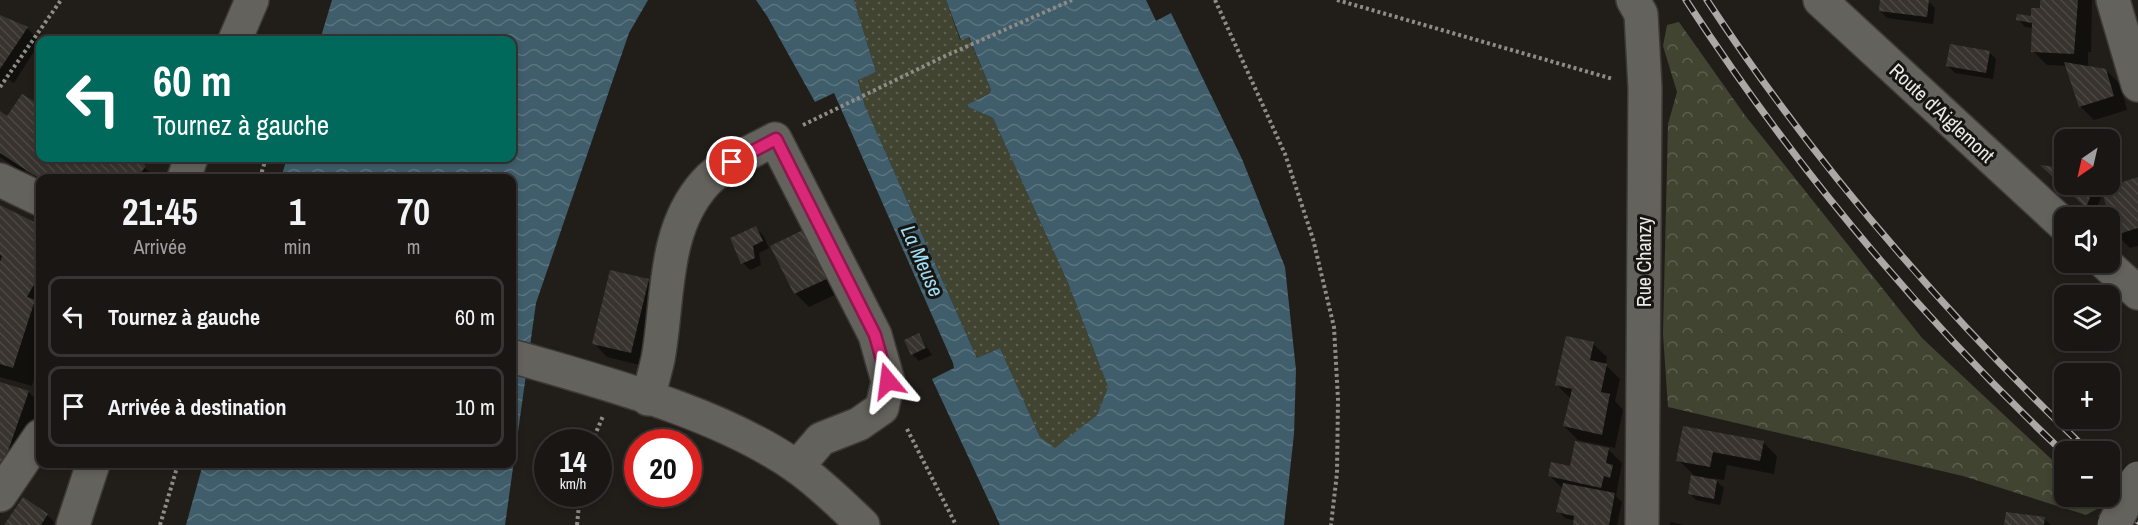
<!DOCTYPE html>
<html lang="fr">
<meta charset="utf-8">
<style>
body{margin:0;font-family:"Archivo Narrow",sans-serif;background:#262322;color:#f1f3f6;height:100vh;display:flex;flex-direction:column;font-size:22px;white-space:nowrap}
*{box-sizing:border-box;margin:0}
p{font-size:20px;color:#9f9fa0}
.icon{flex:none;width:33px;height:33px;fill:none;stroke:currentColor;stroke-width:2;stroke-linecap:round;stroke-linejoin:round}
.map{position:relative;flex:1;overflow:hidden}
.side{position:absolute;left:36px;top:174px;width:480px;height:294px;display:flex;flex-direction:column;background:#191614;border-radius:12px;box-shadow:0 3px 9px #0003,0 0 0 2px #373534}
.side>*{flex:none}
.guide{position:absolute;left:36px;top:36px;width:480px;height:126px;border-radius:12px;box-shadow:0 3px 9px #0003,0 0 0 2px #373534;background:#00695c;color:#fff;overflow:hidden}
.needle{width:39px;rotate:214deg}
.fabs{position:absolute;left:2054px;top:129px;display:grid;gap:12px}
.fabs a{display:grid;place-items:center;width:66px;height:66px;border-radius:12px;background:#191614;box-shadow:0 3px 9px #0003,0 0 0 2px #373534;font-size:30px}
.speed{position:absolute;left:534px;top:429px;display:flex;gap:12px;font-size:30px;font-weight:700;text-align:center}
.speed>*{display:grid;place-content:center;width:78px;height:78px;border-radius:50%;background:#191614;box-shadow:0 3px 9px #0003,0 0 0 2px #373534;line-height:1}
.speed small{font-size:15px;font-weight:400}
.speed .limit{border:9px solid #d22;background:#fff;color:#111}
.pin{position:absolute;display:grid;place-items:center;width:51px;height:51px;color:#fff;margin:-26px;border:3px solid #fff;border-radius:50%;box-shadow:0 2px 6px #0007}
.me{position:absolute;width:66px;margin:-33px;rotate:344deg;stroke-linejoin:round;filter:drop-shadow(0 0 4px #0008)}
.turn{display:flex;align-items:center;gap:21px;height:126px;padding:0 18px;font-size:27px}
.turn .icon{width:78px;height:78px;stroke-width:2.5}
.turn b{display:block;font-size:42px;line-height:51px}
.eta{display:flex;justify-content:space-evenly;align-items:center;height:102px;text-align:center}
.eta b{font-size:36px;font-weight:700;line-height:42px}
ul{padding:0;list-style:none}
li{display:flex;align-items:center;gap:18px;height:81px;margin:0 12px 9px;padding:0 6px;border:3px solid #373534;border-radius:12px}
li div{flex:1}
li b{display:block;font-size:22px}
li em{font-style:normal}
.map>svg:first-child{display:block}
.grass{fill:url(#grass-dots)}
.forest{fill:url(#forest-crowns)}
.water{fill:url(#water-waves)}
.shadow{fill:#0007}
.building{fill:url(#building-back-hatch)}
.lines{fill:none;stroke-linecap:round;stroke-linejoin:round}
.minor-casing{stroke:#3c3a37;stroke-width:36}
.path{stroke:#8e8c88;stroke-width:4;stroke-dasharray:3 3;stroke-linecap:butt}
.minor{stroke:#64625c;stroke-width:33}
.rail-casing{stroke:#aba8a5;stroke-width:7}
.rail{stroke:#171511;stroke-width:4.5;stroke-dasharray:14;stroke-linecap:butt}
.minor-bridge-casing{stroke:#3c3a37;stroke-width:36;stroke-linecap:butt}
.minor-bridge{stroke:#64625c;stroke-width:33}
.route-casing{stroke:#8e194d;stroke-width:15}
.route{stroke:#db2777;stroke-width:10}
.labels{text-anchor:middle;stroke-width:6;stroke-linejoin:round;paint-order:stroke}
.street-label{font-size:20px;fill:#eceae7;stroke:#171511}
.water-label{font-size:21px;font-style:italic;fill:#9fdcf5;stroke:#171511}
</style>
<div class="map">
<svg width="2138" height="525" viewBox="0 0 2138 525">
<defs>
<pattern id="grass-dots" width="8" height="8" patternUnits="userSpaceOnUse" patternTransform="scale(1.5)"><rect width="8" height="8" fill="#414431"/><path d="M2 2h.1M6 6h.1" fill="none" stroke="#5d5f4f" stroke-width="1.8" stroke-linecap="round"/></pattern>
<pattern id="forest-crowns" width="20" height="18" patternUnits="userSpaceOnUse" patternTransform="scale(1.5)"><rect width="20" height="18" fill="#414431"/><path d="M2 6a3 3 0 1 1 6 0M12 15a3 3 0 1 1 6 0" fill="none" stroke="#5d5f4f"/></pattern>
<pattern id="water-waves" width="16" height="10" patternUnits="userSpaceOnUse" patternTransform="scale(1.5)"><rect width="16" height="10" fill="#3f5d6a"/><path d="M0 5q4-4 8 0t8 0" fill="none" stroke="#5b747f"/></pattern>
<pattern id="building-back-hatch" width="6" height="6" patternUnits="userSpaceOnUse" patternTransform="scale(1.5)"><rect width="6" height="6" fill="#38332f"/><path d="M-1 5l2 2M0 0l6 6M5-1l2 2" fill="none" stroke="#4b4743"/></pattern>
</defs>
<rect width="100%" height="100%" fill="#211e1a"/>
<polygon class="grass" points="854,0 946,0 960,40 968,36 991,90 989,94 968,104 968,107 993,118 1068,283 1108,387 1097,415 1055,449 1040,437 1000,348 977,358 865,106 858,79 876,72"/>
<polygon class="forest" points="1679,22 1744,114 1922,338 2064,471 2064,496 2090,497 2097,509 2086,515 1963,476 1668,407 1663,334 1668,124 1677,92 1663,46 1667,25"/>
<g class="water">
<polygon points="332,0 648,0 629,33 536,303 505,525 186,525 203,464 512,464 512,178 281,178 287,158 512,158 512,40 320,40"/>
<polygon points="756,0 854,0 876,72 858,80 865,106 977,358 1000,348 1040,437 1055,448 1097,415 1108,387 1068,283 993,118 968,107 968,104 989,94 991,90 969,37 961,40 946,0 1146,0 1156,21 1171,13 1242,159 1285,267 1296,370 1294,434 1284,525 1000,525 932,379 954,368 953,363 834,93 815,102 767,16"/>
</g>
<g class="shadow">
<polygon points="1882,0 1928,1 1935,8 1933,24 1887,18 1880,11"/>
<polygon points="2042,0 2092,0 2091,52 2088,52 2088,67 2106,70 2120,84 2127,110 2094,120 2080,106 2067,66 2047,65 2033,51 2033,28 2025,27 2018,19 2033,17 2041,10"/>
<polygon points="0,17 27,28 40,42 14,83 6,78 0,88"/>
<polygon points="1989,52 1996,59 1993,79 1955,73 1948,66"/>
<polygon points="40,96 40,158 132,158 152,174 149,178 40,178 40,182 29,170 24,170 35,181 0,157 0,113 8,118 35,104"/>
<polygon points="2045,167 2064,169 2064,184 2102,184 2101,198 2094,213"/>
<polygon points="161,174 170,178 159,178"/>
<polygon points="2138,180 2138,246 2130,248 2116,234"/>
<polygon points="0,207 40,226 40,291 35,302 40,307 40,359 32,386 0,377"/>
<polygon points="756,228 763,235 769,248 759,253 761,265 750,270 743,263"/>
<polygon points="807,230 843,291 809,307 795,293"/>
<polygon points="648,281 662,295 644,366 607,357 594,343"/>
<polygon points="919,335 932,355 919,361 912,354"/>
<polygon points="1593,344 1607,357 1606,365 1620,379 1615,401 1623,410 1615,448 1578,440 1564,426 1571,399 1557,385"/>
<polygon points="0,384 29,392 40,404 30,443 0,482"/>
<polygon points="1685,427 1763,442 1777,456 1774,474 1727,465 1724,480 1713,478 1724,488 1720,505 1696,500 1689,493 1693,474 1678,460"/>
<polygon points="1608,449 1622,463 1616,496 1622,502 1617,525 1574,525 1575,521 1565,518 1558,511 1563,489 1550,476"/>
<polygon points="47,515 54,522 52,525 6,525"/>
<polygon points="2044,519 2051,525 2006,525"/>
<polygon points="1670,522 1684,525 1670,525"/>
</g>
<g class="building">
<polygon points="1880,0 1929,0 1927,17 1879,11"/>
<polygon points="2040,0 2078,0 2074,54 2031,52 2032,23 2016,20 2017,14 2031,16 2031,8 2040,8"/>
<polygon points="0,15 28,27 0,69"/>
<polygon points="1950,44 1990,51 1986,73 1946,66"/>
<polygon points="2064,62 2106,69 2114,96 2079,107"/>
<polygon points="22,94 35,102 40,94 40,158 135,158 146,166 137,178 40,179 0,153 0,111 7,116"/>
<polygon points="2040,165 2064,168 2064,184 2095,184 2086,208"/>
<polygon points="2138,177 2138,228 2115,235 2101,189"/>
<polygon points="0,205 40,225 40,274 27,297 35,300 13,368 0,364 0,262 2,256 0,255"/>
<polygon points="756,226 763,241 753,246 755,258 741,264 730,238"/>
<polygon points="807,228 831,277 794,294 770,246"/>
<polygon points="610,270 649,279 631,353 592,344"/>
<polygon points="919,333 926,348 911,355 904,340"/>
<polygon points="1566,336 1594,342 1590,360 1607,364 1601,392 1610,394 1602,435 1563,426 1572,389 1555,385"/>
<polygon points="0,382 29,391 8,451 0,464"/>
<polygon points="1683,426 1764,441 1760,461 1713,452 1710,467 1676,461"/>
<polygon points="1575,441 1609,448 1606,463 1613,465 1610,478 1604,476 1601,488 1548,476 1551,462 1570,466"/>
<polygon points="1691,475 1717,480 1714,499 1688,494"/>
<polygon points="1563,483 1615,493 1609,525 1573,525 1574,516 1556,512"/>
<polygon points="23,497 48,514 41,525 4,525"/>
<polygon points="2006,512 2045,517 2044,525 2004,525"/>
</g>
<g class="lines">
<defs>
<g id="minor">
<polyline points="1633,0 1641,14 1645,88 1642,525"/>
<polyline points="1820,0 2064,225"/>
<polyline points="2113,0 2138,85"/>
<polyline points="235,40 252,0"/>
<polyline points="184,178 191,158"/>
<polyline points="0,180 40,199"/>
<polyline points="2104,262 2138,293"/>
<path d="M 512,356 C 603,383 719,412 797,467 C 821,484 842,505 863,525"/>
<path d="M 648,399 C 651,386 655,372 658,359 C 669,299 662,231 705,183 C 723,163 752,152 775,139 L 875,335 L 888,381 L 882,408 L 859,424 L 821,439 L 797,467"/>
<polyline points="0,495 40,436"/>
<polyline points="73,525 93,464"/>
</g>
</defs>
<use href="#minor" class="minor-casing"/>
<g class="path">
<polyline points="1215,0 1285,154 1313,239 1334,327 1338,399 1337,473 1331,525"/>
<polyline points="1337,0 1613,79"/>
<polyline points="0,87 61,0"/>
<polyline points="803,125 943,57 1072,0"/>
<polyline points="260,178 266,158"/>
<polyline points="907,429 956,525"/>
<polyline points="592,442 603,416"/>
<polyline points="160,525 178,464"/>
<polyline points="577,525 580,494"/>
</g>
<use href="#minor" class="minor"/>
<defs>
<g id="rail">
<path d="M 1686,0 C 1793,165 1921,318 2064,453"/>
<path d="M 1707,0 C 1816,166 1945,314 2089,452"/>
<polyline points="2109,471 2138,497"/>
<polyline points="2109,495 2138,521"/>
</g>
</defs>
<use href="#rail" class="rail-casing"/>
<use href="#rail" class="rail"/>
<defs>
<polyline id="minor-bridge" points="2114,525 2138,478"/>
</defs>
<use href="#minor-bridge" class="minor-bridge-casing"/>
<use href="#minor-bridge" class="minor-bridge"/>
</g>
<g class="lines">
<defs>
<polyline id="route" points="732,162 776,139 875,335 888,381"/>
</defs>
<use href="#route" class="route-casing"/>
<use href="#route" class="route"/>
</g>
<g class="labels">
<g class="street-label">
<text transform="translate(1942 113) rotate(43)" y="7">Route d'Aiglemont</text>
<text transform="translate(1644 262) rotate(-90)" y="7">Rue Chanzy</text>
</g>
<g class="water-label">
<text transform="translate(922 261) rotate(66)" y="7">La Meuse</text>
</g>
</g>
</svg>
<div class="fabs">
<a><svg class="needle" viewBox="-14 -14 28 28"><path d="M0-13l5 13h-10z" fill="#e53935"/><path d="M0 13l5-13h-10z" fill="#9f9fa0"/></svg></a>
<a><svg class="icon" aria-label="sound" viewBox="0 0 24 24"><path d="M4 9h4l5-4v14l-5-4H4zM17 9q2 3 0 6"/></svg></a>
<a><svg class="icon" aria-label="layers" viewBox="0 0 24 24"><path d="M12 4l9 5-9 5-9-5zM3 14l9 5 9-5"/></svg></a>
<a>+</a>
<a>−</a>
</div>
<div class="speed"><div>14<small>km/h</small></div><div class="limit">20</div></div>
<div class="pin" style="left:732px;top:162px;background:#d93025"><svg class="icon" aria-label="arrive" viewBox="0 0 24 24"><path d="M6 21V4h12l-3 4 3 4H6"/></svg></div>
<svg class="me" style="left:888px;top:381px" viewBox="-20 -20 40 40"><path d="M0-17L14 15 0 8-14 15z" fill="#db2777" stroke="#fff" stroke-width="4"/></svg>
<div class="guide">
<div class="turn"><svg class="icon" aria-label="left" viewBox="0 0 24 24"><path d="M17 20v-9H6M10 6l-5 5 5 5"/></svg><div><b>60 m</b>Tournez à gauche</div></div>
</div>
<section class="side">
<div class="eta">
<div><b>21:45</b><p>Arrivée</p></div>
<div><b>1</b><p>min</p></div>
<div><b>70</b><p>m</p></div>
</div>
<ul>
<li><svg class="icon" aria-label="left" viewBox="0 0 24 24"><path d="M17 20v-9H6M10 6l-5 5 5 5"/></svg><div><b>Tournez à gauche</b></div><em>60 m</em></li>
<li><svg class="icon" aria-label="arrive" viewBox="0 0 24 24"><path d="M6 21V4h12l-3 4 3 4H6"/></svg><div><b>Arrivée à destination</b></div><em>10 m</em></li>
</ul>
</section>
</div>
